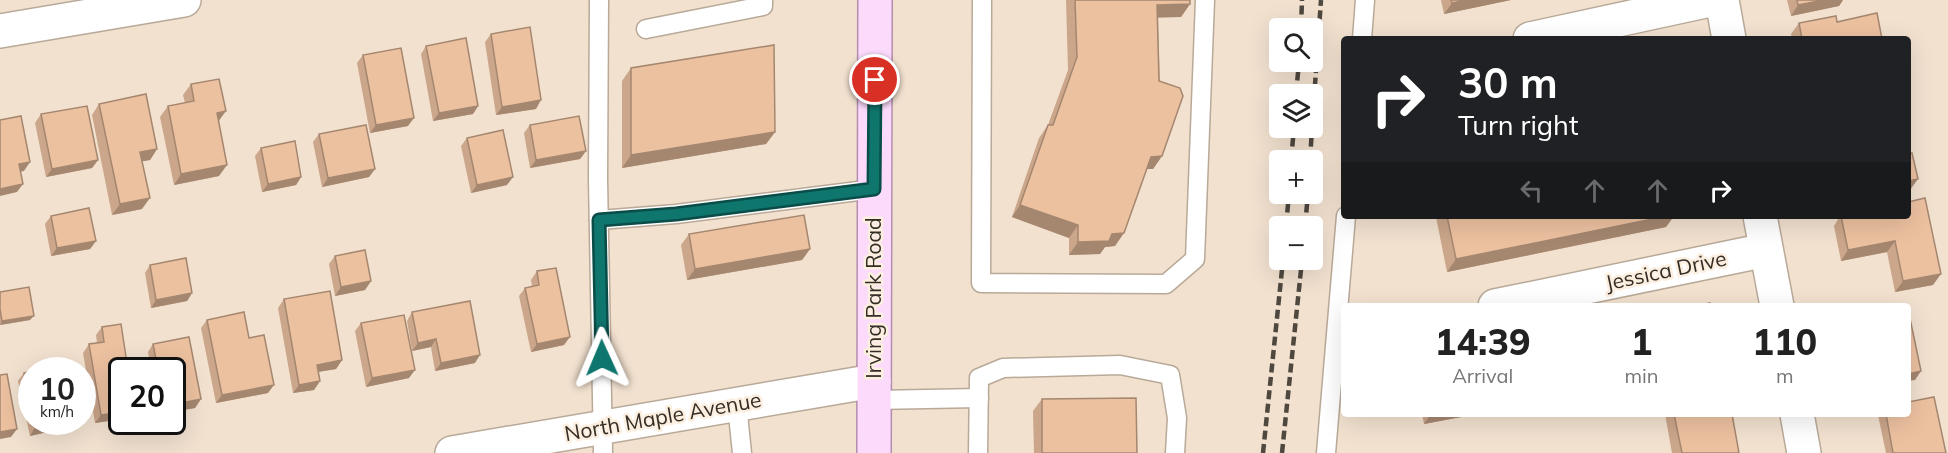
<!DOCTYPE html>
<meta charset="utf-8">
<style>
body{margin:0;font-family:Mulish,sans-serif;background:#f6f6f6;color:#222;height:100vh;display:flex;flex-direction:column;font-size:22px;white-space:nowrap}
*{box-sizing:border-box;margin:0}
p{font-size:20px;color:#767676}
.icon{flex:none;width:33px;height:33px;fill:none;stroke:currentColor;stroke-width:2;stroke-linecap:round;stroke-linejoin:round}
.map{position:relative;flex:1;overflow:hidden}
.drawer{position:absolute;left:1341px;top:303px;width:570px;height:114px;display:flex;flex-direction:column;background:#fff;border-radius:6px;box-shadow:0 6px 24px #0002}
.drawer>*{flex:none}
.hud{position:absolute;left:1341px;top:36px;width:570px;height:183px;border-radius:6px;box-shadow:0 6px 24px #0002;background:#202124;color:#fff;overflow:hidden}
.tools{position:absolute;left:1269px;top:18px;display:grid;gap:12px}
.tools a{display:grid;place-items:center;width:54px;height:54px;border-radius:6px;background:#fff;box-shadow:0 6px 24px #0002;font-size:30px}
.speed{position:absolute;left:18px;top:357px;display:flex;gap:12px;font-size:30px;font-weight:700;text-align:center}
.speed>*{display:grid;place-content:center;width:78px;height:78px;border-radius:50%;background:#fff;box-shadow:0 6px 24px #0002;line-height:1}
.speed small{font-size:15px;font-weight:400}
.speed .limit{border:3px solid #111;border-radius:9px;background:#fff;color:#111}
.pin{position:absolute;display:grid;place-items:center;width:51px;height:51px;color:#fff;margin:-26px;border:3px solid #fff;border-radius:50%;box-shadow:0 2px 6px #0007}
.me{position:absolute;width:66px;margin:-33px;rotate:359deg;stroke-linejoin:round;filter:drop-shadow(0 0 4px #0008)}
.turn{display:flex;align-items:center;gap:21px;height:126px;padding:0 18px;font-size:27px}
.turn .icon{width:78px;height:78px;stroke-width:2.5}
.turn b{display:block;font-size:42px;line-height:51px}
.lanes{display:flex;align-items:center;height:57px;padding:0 18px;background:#0003;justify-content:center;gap:30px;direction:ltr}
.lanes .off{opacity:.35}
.eta{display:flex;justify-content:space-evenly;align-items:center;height:102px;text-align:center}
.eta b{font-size:36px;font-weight:800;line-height:42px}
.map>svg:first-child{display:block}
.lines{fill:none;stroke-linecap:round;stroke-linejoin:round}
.lane-casing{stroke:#b9a998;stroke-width:21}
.street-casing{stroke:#b9a998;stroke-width:36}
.primary-casing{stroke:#b48db0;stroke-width:36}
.lane{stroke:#fff;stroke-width:18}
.street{stroke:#fff;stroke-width:33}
.primary{stroke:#fbdafc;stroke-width:33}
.rail{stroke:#4f483f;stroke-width:4.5;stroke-dasharray:9 4.5;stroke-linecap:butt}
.wall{fill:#cba68a}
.shaded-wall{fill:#a58770}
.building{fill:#ecc1a0;stroke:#a58770;stroke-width:1.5}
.route-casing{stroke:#0a4d48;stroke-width:15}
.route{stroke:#0f766e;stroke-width:10}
.labels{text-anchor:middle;stroke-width:5;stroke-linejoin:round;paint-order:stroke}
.street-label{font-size:21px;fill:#332d26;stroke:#fcefe0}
</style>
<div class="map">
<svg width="1948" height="453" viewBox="0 0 1948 453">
<rect width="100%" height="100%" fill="#f2e1cf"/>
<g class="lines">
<defs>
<g id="lane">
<polyline points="599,0 598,179 603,453"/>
<polyline points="982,0 981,283 1166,284 1195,259 1205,0"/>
<polyline points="646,29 763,6 763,0"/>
<polyline points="1362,39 1365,0"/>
<polyline points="599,220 676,214 874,189"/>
<polyline points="874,400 979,398"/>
<polyline points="737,405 742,453"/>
<polyline points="978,453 979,378 1003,368 1120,365 1170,375 1177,418 1175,453"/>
<polyline points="1326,453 1346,216"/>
</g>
<g id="street">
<polyline points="1722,0 1729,39"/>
<polyline points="0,31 184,0"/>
<polyline points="1530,39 1710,0"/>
<polyline points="1760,216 1777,306"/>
<polyline points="1495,306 1766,250"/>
<polyline points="1797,414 1804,453"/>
<polyline points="452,453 874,381"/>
</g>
<polyline id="primary" points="874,453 875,0"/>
</defs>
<use href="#lane" class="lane-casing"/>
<use href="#street" class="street-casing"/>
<use href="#primary" class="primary-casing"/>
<use href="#lane" class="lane"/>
<use href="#street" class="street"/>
<use href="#primary" class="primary"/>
<g class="rail">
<polyline points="1301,28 1302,0"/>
<polyline points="1296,94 1299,62"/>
<polyline points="1312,127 1321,0"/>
<polyline points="1291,160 1294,128"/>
<polyline points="1310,160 1312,128"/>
<polyline points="1286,226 1289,194"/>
<polyline points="1305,226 1308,194"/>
<polyline points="1263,453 1283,260"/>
<polyline points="1282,453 1302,260"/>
</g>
</g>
<g class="wall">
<polygon points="1066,0 1190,0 1190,4 1181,17 1158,17 1162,156 1153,169 1146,169 1115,246 1105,247 1100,254 1069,255 1069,238 1012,217 1039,138 1048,125 1068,70"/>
<polygon points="1441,0 1511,0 1444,14"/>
<polygon points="1787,0 1843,0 1839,6 1791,16"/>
<polygon points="1837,22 1882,39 1792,39 1791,34 1799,23"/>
<polygon points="491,34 536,109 496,115 485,42"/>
<polygon points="426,46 478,106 473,114 433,121 421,54"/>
<polygon points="363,55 408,126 370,133 357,63"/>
<polygon points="631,68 775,132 766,144 622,168 622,81"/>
<polygon points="191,84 218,122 219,176 174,185 160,117 168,106 185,103 183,95"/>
<polygon points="99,104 157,149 150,160 142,161 142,209 112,215 92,115"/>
<polygon points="41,114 98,160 92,168 46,177 35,123"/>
<polygon points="530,125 586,151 580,159 530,168 524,133"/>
<polygon points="319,134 375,169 369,177 322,187 313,142"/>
<polygon points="467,138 507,185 471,193 461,146"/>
<polygon points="261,148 301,177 296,185 262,192 255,156"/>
<polygon points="51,216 96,241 90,249 51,256 45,224"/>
<polygon points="1437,216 1674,216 1666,227 1447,272 1436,217"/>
<polygon points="1840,216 1908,216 1933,285 1895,292 1887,252 1841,261 1834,226"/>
<polygon points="689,234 810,249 802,260 687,280 681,245"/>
<polygon points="335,256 371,281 365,290 335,296 329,264"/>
<polygon points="150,265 192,293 187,301 151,308 145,273"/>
<polygon points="537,271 564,345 531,352 519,296 525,288 532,286 531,280"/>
<polygon points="0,292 30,320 0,325"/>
<polygon points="284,299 342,360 336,369 318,372 320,381 314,390 293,393 278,308"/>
<polygon points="412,312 475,363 435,371 431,347 412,351 407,321"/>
<polygon points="207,320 249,338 268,393 216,403 201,328"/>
<polygon points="361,323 409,378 366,387 355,331"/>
<polygon points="102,327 122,370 122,419 95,423 83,353 89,344 97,343 96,335"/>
<polygon points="189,337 201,399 195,408 172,412 172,370 151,370 148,352 153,344"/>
<polygon points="32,371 32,422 78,422 74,426 30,436 18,381 24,373"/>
<polygon points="1042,399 1137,453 1034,453 1033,411"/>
<polygon points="1422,414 1477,414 1424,424"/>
<polygon points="1665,414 1732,414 1739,453 1672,453"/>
<polygon points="1879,414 1908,414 1946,453 1886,453 1878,415"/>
</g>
<g class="shaded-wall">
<polygon points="1466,0 1511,0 1444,14 1452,3"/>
<polygon points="1824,0 1843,0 1839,6 1791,16 1798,5"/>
<polygon points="1190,4 1181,17 1148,18 1157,5"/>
<polygon points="541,100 536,109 496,115 502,107"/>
<polygon points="478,106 473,114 433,121 439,113"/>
<polygon points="226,111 218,122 217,113"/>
<polygon points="414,118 408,126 370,133 376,125"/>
<polygon points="775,132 766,144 622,168 631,155"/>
<polygon points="157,149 150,160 133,163 140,152"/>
<polygon points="586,151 580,159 530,168 536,160"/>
<polygon points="1162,156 1153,169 1142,169 1151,157"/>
<polygon points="98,160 92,168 46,177 52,169"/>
<polygon points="30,162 24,171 13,173 19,164"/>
<polygon points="227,165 219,176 174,185 181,174"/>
<polygon points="375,169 369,177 322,187 328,178"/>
<polygon points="301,177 296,185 262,192 268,184"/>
<polygon points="513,177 507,185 471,193 477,185"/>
<polygon points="1918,179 1910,190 1908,190 1908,181"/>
<polygon points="23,184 17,192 0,196 0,189"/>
<polygon points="150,198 142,209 112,215 120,204"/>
<polygon points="1020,205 1078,225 1069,238 1012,217"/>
<polygon points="1667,216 1674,216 1666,227 1447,272 1456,259"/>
<polygon points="1124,233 1115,246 1105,247 1100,254 1069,255 1078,242 1112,234"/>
<polygon points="96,241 90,249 51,256 57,248"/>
<polygon points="1895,241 1887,252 1841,261 1848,250"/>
<polygon points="810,249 802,260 687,280 695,269"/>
<polygon points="1941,274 1933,285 1895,292 1903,281"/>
<polygon points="371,281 365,290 335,296 341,287"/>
<polygon points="192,293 187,301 151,308 156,300"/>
<polygon points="34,316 30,320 0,325 2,321"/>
<polygon points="570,337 564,345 531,352 537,344"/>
<polygon points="436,339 431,347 412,351 418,343"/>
<polygon points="480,355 475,363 435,371 441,363"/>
<polygon points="342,360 336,369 311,373 317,365"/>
<polygon points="415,370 409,378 366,387 372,378"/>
<polygon points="1921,371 1915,380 1908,381 1908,374"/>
<polygon points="320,381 314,390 293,393 299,385"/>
<polygon points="274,385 268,393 216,403 222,395"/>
<polygon points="201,399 195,408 172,412 172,405"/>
<polygon points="122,412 122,419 95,423 101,415"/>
<polygon points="1431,414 1477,414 1424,424"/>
<polygon points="63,422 78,422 74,426 30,436 35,427"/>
<polygon points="17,429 11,437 0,439 0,432"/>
</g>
<g class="building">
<polygon points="1075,0 1190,0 1190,4 1157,5 1159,81 1180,88 1183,96 1162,156 1151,157 1124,233 1112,234 1109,241 1078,242 1078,225 1020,205 1048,125 1053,125 1077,57"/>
<polygon points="1451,0 1466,0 1452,3"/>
<polygon points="1797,0 1824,0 1798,5"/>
<polygon points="1877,13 1882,39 1802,39 1799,23 1836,16 1837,22"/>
<polygon points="530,27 541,100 502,107 491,34"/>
<polygon points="466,38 478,106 439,113 426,46"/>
<polygon points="774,45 775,132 631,155 631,68"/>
<polygon points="401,48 414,118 376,125 363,55"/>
<polygon points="219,79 226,111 217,113 227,165 181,174 168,106 194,101 191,84"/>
<polygon points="146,94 157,149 140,152 150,198 120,204 99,104"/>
<polygon points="87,106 98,160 52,169 41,114"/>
<polygon points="21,116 30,162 19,164 23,184 0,189 0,120"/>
<polygon points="579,116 586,151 536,160 530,125"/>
<polygon points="366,125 375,169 328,178 319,134"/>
<polygon points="503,130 513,177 477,185 467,138"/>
<polygon points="295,141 301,177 268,184 261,148"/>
<polygon points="1912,153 1918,179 1908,181 1908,154"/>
<polygon points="1925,198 1941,274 1903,281 1895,241 1848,250 1841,216 1908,216 1908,202"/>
<polygon points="89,208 96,241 57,248 51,216"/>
<polygon points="804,215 810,249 695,269 689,234"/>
<polygon points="1447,216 1667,216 1456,259"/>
<polygon points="365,250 371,281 341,287 335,256"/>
<polygon points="186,258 192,293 156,300 150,265"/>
<polygon points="556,268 570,337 537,344 525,288 539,285 537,271"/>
<polygon points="29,287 34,316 2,321 0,309 0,292"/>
<polygon points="330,291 342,360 317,365 320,381 299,385 284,299"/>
<polygon points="470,301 480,355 441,363 436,339 418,343 412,312"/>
<polygon points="1710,303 1710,306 1696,306"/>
<polygon points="1908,309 1921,371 1908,374"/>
<polygon points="244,312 249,338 264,335 274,385 222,395 207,320"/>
<polygon points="404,315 415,370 372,378 361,323"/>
<polygon points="121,324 128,370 122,370 122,412 101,415 89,344 104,342 102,327"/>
<polygon points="189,337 201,399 172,405 172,370 158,370 153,344"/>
<polygon points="69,364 71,370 35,370"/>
<polygon points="32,371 32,409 24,373"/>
<polygon points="7,374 17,429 0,432 0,375"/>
<polygon points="1934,397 1946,453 1893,453 1886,414 1908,414 1908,402"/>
<polygon points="1136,398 1137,453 1042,453 1042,399"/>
<polygon points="1674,414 1732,414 1739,453 1682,453"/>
<polygon points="34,422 63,422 35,427"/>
</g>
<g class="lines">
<defs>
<polyline id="route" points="602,358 599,220 676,214 874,189 875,80"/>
</defs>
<use href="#route" class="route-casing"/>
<use href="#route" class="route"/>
</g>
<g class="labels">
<g class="street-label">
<text transform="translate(1666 271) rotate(-12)" y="7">Jessica Drive</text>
<text transform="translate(874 298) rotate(-90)" y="7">Irving Park Road</text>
<text transform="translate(663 417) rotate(-10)" y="7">North Maple Avenue</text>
</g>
</g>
</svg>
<div class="tools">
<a><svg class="icon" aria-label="search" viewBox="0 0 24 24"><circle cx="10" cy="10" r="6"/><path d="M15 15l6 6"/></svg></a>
<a><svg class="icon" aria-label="layers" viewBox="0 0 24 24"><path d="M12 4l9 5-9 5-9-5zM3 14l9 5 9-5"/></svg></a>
<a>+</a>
<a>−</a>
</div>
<div class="speed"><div>10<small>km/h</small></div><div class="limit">20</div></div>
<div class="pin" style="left:875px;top:80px;background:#d93025"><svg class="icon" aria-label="arrive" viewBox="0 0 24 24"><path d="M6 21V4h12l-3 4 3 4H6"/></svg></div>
<svg class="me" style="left:602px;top:358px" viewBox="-20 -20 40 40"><path d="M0-17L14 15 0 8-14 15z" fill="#0f766e" stroke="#fff" stroke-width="4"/></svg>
<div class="hud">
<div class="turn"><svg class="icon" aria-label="right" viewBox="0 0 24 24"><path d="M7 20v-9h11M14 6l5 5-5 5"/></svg><div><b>30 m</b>Turn right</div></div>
<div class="lanes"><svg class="icon off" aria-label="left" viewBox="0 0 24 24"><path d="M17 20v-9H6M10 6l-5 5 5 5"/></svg><svg class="icon off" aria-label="ahead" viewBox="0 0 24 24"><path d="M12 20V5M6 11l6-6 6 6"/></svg><svg class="icon off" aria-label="ahead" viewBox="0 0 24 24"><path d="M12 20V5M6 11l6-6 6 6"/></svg><svg class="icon" aria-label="right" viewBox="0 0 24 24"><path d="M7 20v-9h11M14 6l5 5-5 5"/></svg></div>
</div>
<section class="drawer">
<div class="eta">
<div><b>14:39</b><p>Arrival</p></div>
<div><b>1</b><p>min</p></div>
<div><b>110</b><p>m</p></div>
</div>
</section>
</div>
